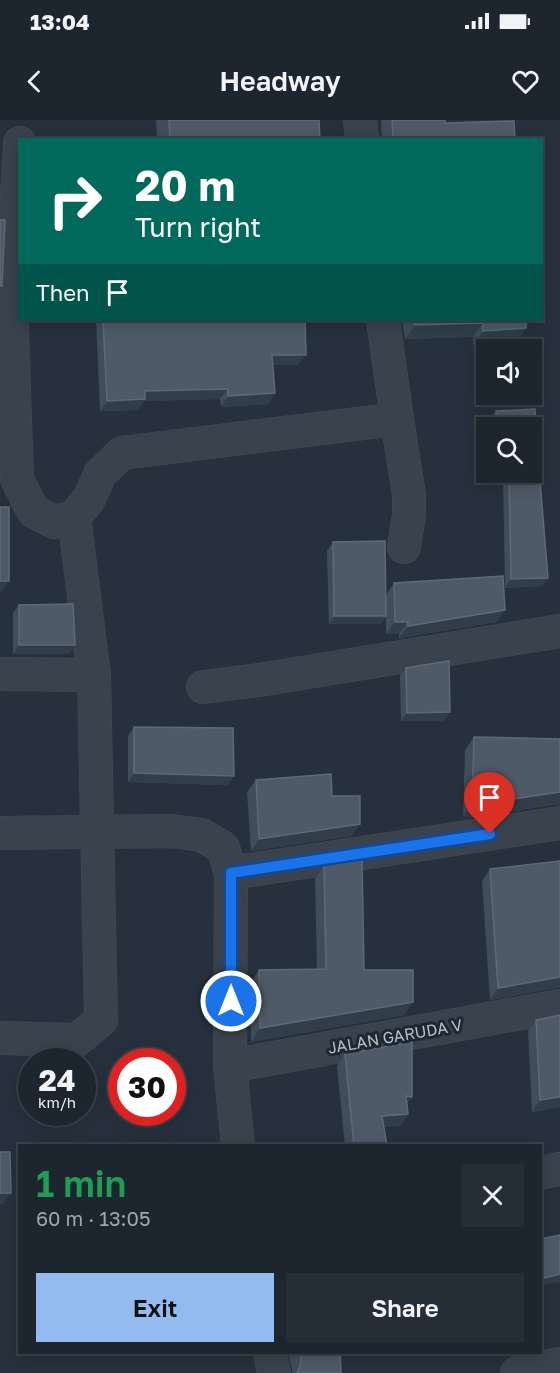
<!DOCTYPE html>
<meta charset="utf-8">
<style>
body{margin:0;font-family:"Golos Text",sans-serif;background:#252d36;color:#f1f3f6;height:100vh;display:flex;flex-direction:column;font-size:22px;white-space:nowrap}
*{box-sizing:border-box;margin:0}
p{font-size:20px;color:#a0a5aa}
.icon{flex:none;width:33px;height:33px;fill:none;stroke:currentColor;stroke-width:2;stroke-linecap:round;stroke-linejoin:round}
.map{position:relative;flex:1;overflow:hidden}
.drawer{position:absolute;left:18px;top:1024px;width:524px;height:210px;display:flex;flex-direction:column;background:#1d252e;border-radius:0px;box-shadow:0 3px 15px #0003,0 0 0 2px #3b424a}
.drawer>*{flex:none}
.hud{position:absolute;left:18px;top:18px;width:525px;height:183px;border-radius:0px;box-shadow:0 3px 15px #0003,0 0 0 2px #3b424a;background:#00695c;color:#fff;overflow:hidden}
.controls{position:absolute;left:476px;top:219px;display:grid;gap:12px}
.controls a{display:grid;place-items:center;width:66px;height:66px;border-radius:0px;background:#1d252e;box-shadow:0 3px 15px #0003,0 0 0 2px #3b424a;font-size:30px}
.speed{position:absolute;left:18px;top:928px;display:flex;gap:12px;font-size:30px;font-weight:700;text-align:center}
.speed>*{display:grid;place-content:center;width:78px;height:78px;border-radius:50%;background:#1d252e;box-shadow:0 3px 15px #0003,0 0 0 2px #3b424a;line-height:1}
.speed small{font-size:15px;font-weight:400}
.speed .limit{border:9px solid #d22;background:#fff;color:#111}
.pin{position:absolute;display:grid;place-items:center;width:51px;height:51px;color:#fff;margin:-62px -26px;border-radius:50% 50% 50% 0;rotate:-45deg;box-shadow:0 0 6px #0007}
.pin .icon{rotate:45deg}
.me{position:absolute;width:66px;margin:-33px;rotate:0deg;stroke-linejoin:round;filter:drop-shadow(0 0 4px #0008)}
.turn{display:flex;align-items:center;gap:21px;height:126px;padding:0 18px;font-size:27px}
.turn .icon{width:78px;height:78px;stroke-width:2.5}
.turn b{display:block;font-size:42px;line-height:51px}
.then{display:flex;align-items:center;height:57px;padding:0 18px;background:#0003;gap:12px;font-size:22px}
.round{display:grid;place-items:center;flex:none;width:63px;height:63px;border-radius:0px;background:#252d36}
.overview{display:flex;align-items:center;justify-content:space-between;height:102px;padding:0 18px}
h1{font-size:36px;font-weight:600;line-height:45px;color:#1e9e55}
.primary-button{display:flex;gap:12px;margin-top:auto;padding:12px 18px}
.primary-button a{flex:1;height:69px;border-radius:0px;background:#94bbef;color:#111;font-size:24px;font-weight:600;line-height:69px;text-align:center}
.primary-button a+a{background:#252d36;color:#f1f3f6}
.status{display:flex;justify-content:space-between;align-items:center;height:42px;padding:0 30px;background:#1d252e;direction:ltr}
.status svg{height:16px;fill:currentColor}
header{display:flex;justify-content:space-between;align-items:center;height:78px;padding:0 18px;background:#1d252e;font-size:27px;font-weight:600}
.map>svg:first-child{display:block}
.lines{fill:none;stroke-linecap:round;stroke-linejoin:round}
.minor-casing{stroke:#444c56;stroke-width:34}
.minor{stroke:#3a434d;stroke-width:33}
.wall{fill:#424d5b}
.shaded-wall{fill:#323d4a}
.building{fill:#4e5a67;stroke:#5f6976;stroke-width:1.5}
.route-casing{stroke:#114b97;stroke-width:15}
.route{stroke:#1a73e8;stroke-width:10}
.labels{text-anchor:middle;stroke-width:6;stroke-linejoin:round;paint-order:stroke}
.street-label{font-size:16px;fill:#b7bec8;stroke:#1f2832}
</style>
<div class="status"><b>13:04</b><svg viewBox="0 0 49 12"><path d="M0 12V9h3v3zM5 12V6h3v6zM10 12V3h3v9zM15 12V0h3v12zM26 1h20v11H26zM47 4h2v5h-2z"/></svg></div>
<header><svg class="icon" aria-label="back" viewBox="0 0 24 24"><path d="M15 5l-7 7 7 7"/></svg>Headway<svg class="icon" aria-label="heart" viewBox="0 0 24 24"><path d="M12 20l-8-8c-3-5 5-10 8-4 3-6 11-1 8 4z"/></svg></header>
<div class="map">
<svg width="560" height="1253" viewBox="0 0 560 1253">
<rect width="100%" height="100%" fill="#27313d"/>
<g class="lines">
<defs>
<g id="minor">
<polyline points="360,0 362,20"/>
<polyline points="20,23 11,182 17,359 33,391 54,402 74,397 89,379 100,354 122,333 397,299 383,200"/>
<polyline points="397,299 409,375 409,395 404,427"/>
<polyline points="0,554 94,555"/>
<polyline points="203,567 259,560 560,511"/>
<polyline points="0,713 172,711 202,715 223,728 231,753 230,946 238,1026"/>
<polyline points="231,753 560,703"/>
<polyline points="0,918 77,920 101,900 94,555 74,397"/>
<polyline points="230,946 560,886"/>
<polyline points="540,1053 560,1049"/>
<polyline points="270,1233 274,1253"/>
<polyline points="517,1253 560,1244"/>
</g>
</defs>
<use href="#minor" class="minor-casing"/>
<use href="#minor" class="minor"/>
</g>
<g class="wall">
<polygon points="156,0 319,0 320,20 157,20"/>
<polygon points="381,0 445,0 445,3 515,20 382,20"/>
<polygon points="96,200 305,200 298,245 273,245 275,273 268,284 221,287 220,279 144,281 138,290 100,291"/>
<polygon points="402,200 526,200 516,223 473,225 473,217 405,219"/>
<polygon points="535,289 538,331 534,336 538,336 548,458 542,466 505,468 503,352 531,352 531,308 490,308 490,299 496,291"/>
<polygon points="333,422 386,475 394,463 497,502 399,518 399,514 386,514 386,497 380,504 329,504 327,431"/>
<polygon points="19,485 75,525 69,534 13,534 13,493"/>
<polygon points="406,548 450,592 444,601 401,601 400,556"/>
<polygon points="134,607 228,665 128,662 128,616"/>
<polygon points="474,617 560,619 560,685 557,684 477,697 463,696 465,630"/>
<polygon points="256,660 332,676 352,716 251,731 247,672"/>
<polygon points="560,741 560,868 557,868 490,880 482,761 490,749"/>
<polygon points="324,746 364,850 404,895 251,922 250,864 259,850 317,849 315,759"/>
<polygon points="536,900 560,987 532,992 528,911"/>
<polygon points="345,934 412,977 407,984 408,994 400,1006 384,1007 387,1026 345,1026 337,946"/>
<polygon points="288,1233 340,1233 341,1253 292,1253 292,1249"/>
</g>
<g class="shaded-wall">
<polygon points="432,17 430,20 392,20 393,18"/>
<polygon points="483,203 473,217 405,219 415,205"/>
<polygon points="526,208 516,223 473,225 483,211"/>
<polygon points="272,235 306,235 298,245 265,245"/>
<polygon points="228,269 220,279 144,281 138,290 100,291 107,281 145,271"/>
<polygon points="275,273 268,284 221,287 228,276"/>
<polygon points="531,331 538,331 531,339"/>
<polygon points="548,458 542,466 505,468 511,459"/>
<polygon points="0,461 9,461 0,473"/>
<polygon points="505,490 497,502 399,518 408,506"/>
<polygon points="334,496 386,496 380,504 329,504"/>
<polygon points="395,502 408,502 399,514 386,514"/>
<polygon points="19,525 75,525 69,534 13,534"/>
<polygon points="450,592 444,601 401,601 407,593"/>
<polygon points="134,653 234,656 228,665 128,662"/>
<polygon points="560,672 560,685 557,684 477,697 463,696 472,683"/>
<polygon points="360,704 352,716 251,731 259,719"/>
<polygon points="560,857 560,868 557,868 490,880 498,868"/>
<polygon points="413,882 404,895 251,922 260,908"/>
<polygon points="406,976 412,977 403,989"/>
<polygon points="560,977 560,987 532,992 540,980"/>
<polygon points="408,994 400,1006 374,1008 382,996"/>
<polygon points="0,1073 11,1073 3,1084 0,1084"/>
<polygon points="560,1154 560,1162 540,1166 540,1159"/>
</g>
<g class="building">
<polygon points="169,0 319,0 320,20 170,20"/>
<polygon points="392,0 445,0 445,3 514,1 515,20 432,20 432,17 393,18"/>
<polygon points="0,100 5,100 2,166 0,166"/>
<polygon points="103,200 305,200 306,235 272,235 275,273 228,276 228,269 145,271 145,279 107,281"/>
<polygon points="414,200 526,200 526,208 483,211 483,203 415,205"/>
<polygon points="535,289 538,331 531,331 531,308 497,308 496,291"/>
<polygon points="531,336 538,336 548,458 511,459 509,352 531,352"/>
<rect x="0" y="387" width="9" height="74"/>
<polygon points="385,421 386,496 334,496 333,422"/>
<polygon points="503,456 505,490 408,506 408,502 395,502 394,463"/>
<polygon points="73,484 75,525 19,525 19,485"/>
<polygon points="449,541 450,592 407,593 406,548"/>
<polygon points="134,607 233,608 234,656 134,653"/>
<polygon points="474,617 560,619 560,672 486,683 472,683"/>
<polygon points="331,654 332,676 360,676 360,704 259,719 256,660"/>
<polygon points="362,740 364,850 413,850 413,882 260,908 259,850 326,849 324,746"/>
<polygon points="560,741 560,857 498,868 490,749"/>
<polygon points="560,895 560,977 540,980 536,900"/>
<polygon points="412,922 412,977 406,976 408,994 382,996 387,1026 354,1026 345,934"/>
<polygon points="0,1032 10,1032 11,1073 0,1073"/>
<polygon points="560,1115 560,1154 540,1159 540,1119"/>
<polygon points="299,1233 340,1233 341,1253 297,1253 300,1247 301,1237"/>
</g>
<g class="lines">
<defs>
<polyline id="route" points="231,881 231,753 490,714"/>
</defs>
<use href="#route" class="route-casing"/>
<use href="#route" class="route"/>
</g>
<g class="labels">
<g class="street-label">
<text transform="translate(395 916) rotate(-10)" y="6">JALAN GARUDA V</text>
</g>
</g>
</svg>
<div class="controls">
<a><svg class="icon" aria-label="sound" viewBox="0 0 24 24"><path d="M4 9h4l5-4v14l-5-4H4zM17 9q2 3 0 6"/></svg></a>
<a><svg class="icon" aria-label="search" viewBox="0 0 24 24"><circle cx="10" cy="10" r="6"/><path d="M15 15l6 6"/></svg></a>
</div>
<div class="speed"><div>24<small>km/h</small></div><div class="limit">30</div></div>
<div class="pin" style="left:490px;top:714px;background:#d93025"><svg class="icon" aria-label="arrive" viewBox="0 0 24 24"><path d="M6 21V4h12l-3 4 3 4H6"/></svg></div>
<svg class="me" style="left:231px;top:881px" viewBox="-20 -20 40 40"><circle r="17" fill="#1a73e8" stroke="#fff" stroke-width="3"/><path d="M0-11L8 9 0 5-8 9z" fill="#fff"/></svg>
<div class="hud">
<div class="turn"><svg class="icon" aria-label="right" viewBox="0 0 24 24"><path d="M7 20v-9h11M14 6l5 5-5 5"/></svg><div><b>20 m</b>Turn right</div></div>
<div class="then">Then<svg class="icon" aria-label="arrive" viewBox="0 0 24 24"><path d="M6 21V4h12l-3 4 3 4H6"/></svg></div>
</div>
<section class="drawer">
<div class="overview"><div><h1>1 min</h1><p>60 m · 13:05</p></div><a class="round"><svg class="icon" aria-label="close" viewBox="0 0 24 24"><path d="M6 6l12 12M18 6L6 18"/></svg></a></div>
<div class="primary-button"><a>Exit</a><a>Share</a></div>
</section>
</div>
